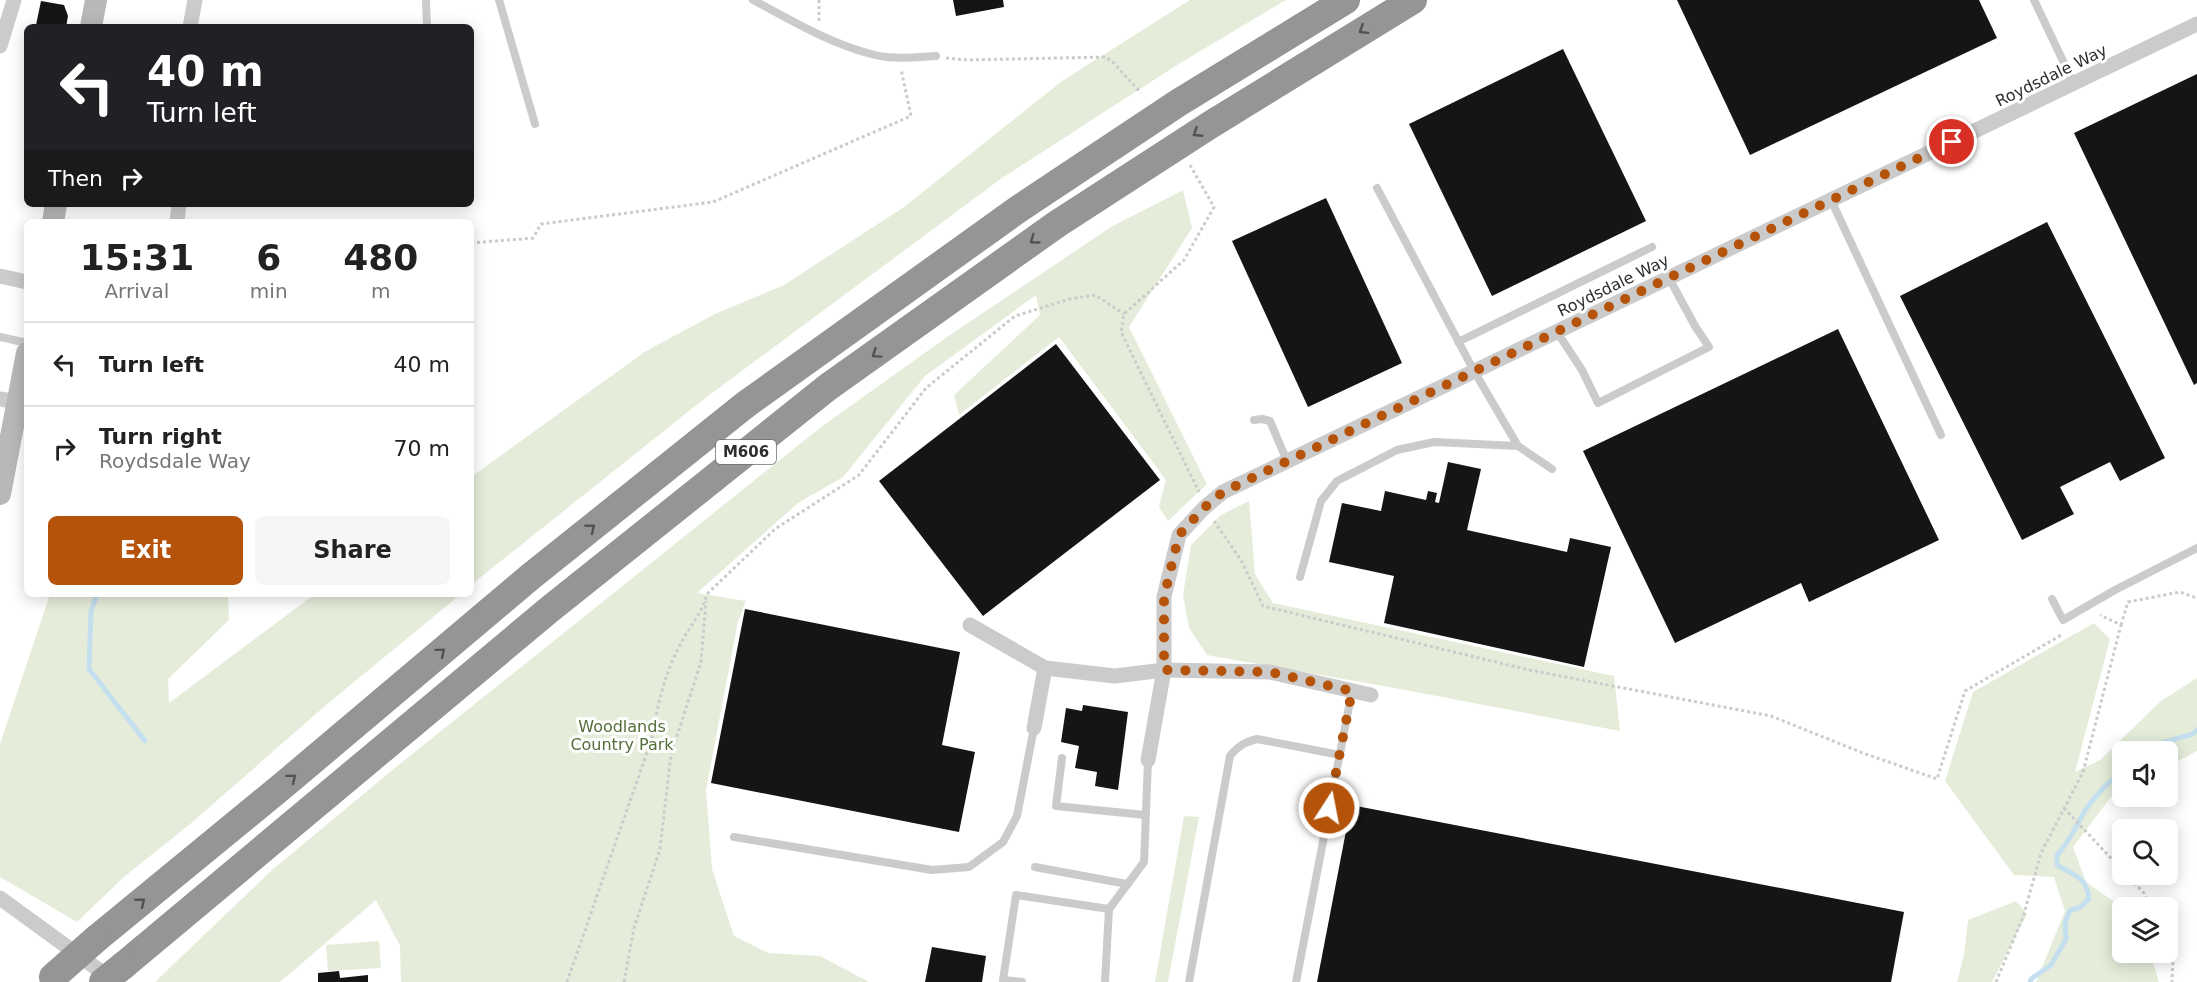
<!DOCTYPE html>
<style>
body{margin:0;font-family:"DejaVu Sans",sans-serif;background:#f6f6f6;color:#222;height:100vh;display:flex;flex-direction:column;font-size:22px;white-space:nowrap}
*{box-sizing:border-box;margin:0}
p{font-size:20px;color:#767676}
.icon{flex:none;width:33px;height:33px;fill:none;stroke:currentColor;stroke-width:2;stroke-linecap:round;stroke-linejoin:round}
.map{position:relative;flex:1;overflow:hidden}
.panel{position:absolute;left:24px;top:219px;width:450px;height:378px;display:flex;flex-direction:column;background:#fff;border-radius:9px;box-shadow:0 3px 15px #0003}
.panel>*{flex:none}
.top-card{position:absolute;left:24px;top:24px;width:450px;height:183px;border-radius:9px;box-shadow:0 3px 15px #0003;background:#202124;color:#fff;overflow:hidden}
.tools{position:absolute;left:2112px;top:741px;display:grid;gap:12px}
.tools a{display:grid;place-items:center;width:66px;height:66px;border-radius:9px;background:#fff;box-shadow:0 3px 15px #0003;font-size:30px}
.pin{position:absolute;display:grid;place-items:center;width:51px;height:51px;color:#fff;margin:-26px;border:3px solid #fff;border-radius:50%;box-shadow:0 2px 6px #0007}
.me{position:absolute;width:66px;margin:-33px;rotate:11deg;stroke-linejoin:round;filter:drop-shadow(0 0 4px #0008)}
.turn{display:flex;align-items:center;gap:21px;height:126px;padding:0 24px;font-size:27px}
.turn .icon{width:78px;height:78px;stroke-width:2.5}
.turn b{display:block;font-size:42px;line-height:51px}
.then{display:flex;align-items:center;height:57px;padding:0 24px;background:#0003;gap:12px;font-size:22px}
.eta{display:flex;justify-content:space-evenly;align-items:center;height:102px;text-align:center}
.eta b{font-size:36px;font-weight:700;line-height:42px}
.primary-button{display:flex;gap:12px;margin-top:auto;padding:12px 24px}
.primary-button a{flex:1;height:69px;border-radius:9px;background:#b45309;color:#fff;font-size:24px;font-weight:700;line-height:69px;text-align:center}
.primary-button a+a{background:#f6f6f6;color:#222}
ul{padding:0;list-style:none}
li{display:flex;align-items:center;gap:18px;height:84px;padding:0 24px;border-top:2px solid #e0e0e0}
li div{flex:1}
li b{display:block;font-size:22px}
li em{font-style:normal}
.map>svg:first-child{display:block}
.green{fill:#e5edda}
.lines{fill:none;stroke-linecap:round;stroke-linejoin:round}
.stream{stroke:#c4dfee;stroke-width:5}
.building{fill:#151515}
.path{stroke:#cbcbcb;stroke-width:3;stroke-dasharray:3 3;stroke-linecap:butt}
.lane{stroke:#cbcbcb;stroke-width:8}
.street{stroke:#cbcbcb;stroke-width:15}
.secondary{stroke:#b8b8b8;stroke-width:22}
.highway{stroke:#959595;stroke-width:28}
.highway-bridge{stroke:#959595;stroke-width:28}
.oneway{stroke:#525252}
.route{stroke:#b45309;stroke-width:10;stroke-dasharray:0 18}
.labels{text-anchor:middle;stroke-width:6;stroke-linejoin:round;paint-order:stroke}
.shield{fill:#fff;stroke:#6d6d6d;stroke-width:1.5}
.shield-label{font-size:15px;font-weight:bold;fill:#2e2e2e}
.street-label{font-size:16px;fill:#2e2e2e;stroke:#fff}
.park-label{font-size:16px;fill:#536d38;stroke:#fff}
</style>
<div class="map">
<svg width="2197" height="982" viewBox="0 0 2197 982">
<rect width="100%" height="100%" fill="#fff"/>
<g class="green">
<polygon points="1190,0 1286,0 1177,65 1002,178 704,399 471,585 471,477 646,351 715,314 784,285 904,207 1062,81"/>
<polygon points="1183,190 1192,228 1129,327 1207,484 1168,521 1159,507 1166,480 1059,337 959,415 954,395 1040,315 1036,295 925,376 843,477 798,503 697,593 746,601 738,621 706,790 712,869 734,936 768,953 820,956 869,982 401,982 400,946 376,900 280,982 155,982 272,870 401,763 821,427 947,337 1111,227"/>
<polygon points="1249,501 1255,574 1273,603 1614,676 1620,731 1400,689 1207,655 1189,628 1183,595 1191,545 1221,515"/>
<polygon points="50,594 228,594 229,620 168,679 169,703 315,594 461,594 325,706 189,825 125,876 77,922 0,877 0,744"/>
<polygon points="2094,623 2110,639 2075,772 2100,760 2161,701 2197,678 2197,751 2168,766 2168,752 2122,752 2122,789 2114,793 2073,847 2086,882 2123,908 2122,952 2150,953 2159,982 2036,982 2065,911 2054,877 2014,875 1945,781 1973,692"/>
<polygon points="1184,816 1199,817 1168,982 1155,982"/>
<polygon points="2016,901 2027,914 1992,982 1957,982 1964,955 1968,920"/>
<polygon points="379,941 381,968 328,971 326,945"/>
</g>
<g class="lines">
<g class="stream">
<polyline points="97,594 91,611 89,669 145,741"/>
<polyline points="2150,752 2161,743 2193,734 2197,730"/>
<path d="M 2030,982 L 2031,979 L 2051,965 L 2066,939 L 2065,923 L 2070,910 L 2079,908 L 2089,899 C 2086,876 2075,876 2057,865 L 2057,855 C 2070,841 2074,830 2083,814 C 2092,799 2108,782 2122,772"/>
</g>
</g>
<g class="building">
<polygon points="953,0 1003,0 1004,7 956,16"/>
<polygon points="1677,0 1979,0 1997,38 1750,155"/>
<polygon points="41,1 64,5 68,16 66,27 36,25"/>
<polygon points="1563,49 1646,221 1492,296 1409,124"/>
<polygon points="2197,74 2197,383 2194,385 2074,133"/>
<polygon points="1326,198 1402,363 1308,407 1232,241"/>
<polygon points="2047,222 2165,458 2120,481 2110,462 2060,487 2074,514 2022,540 1900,296"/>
<polygon points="1838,329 1939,540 1809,602 1801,583 1675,643 1583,451"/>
<polygon points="1056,344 1160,480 983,616 879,481"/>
<polygon points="1448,462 1481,469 1467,530 1567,552 1570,538 1611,547 1584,667 1384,623 1394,576 1329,562 1342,503 1381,511 1385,491 1426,500 1428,491 1437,493 1435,502 1439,503"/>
<polygon points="745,609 960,652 942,745 975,752 959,832 711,783"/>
<polygon points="1083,705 1128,712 1118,790 1095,786 1097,772 1075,768 1079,746 1061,742 1066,708 1082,711"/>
<polygon points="1351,805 1904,912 1891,982 1317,982"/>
<polygon points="932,947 986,956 982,982 925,982"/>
<polygon points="339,971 340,978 368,975 368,982 318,982 318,973"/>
</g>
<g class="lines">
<g class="path">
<polyline points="819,0 819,21"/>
<polyline points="946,58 967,60 1105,57 1112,61 1141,93"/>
<polyline points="1190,165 1214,207 1184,260 1124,314 1121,332 1199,492"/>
<polyline points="471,243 533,238 541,224 713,202 911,116 901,69"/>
<polyline points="1214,521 1241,560 1263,606 1529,670 1771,716 1863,753 1937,779 1965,691 2063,634"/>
<polyline points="2121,625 2128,602 2180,592 2197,598"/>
<polyline points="2064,808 2122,870"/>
<polyline points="2126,874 2144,893 2150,908"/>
<polyline points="2168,945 2173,958 2172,982"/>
<path d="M 567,982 L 652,738 C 657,706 665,672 681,643 C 690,626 702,613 707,594 L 775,529 L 859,475 L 926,388 L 1015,316 L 1070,299 L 1095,295 L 1124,314"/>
<polyline points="624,982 634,928 660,849 671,754 701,662 706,601"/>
<polyline points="1996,982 2023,917 2041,853 2083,772 2121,625 2100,615"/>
</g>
<g class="lane">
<polyline points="426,0 427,27"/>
<polyline points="499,0 535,124"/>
<path d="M 753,0 C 791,20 829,43 871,54 C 892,60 914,57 936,56"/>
<polyline points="2034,0 2074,84"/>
<polyline points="1377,188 1474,371 1518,446 1552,469"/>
<polyline points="1831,200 1941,435"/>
<polyline points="1557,332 1582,370 1598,403 1709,347 1695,326 1669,278"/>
<polyline points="0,337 27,343"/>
<polyline points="1458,342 1652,247"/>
<polyline points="1254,420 1262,419 1270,421 1287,461"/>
<polyline points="1300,577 1321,501 1337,481 1397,450 1434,442 1518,446"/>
<polyline points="2052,599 2063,620 2115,590 2197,548"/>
<polyline points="1062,758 1056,806 1145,815"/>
<polyline points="734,837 932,870 969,867 1003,842 1017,816 1034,728"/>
<polyline points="1035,867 1127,884"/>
<polyline points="1022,982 1003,980 1016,895 1109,909"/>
<polyline points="1105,982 1109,909 1144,862 1148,760"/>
<path d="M 1189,982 L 1230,756 C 1238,746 1245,742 1257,739 L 1340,755"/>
<polyline points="1296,982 1352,691"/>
</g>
<g class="street">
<polyline points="190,27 195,0"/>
<polyline points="0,46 14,0"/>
<polyline points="177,222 179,204"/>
<polyline points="0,276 27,282"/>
<polyline points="0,399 18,402"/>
<polyline points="970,625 1045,668 1115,676 1164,670 1270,672 1371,695"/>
<polyline points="1034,728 1045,668"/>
<polyline points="1148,760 1164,670 1164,597 1179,535 1204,508 1223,492 2197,24"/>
<polyline points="0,898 114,981"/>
</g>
<g class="secondary">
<polyline points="91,27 96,0"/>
<polyline points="53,222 56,204"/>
<polyline points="0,494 27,353"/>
</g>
<g class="highway">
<polyline points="96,939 286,783 530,577 745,405 1020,208 1178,103 1346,0"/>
<polyline points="124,965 550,609 828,387 1057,224 1210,125 1413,0"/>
</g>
<g class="highway-bridge">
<polyline points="53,977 96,939"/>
<polyline points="103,982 124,965"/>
</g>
</g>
<defs><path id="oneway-chevron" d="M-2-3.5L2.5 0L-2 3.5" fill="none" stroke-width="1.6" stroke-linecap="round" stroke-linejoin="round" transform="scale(1.5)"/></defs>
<g class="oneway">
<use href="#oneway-chevron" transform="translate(1363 30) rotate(148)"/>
<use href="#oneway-chevron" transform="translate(1197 133) rotate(147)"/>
<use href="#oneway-chevron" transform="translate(1034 240) rotate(144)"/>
<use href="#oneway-chevron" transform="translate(876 354) rotate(145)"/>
<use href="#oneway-chevron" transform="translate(591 528) rotate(-39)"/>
<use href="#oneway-chevron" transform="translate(441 652) rotate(-40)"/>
<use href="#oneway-chevron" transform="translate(292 778) rotate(-40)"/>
<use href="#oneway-chevron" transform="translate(141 902) rotate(-39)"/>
</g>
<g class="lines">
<polyline class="route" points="1329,808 1352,691 1270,672 1164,670 1164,597 1179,535 1204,508 1223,492 1952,142"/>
</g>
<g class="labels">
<rect class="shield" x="716" y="440" width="60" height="24" rx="4.5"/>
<g class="shield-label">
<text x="746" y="457">M606</text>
</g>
<g class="street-label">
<text transform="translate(2051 75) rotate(-26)" y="6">Roydsdale Way</text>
<text transform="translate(1613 285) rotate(-26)" y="6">Roydsdale Way</text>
</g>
<g class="park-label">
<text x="622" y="732">Woodlands<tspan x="622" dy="18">Country Park</tspan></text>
</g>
</g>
</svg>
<div class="tools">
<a><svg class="icon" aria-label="sound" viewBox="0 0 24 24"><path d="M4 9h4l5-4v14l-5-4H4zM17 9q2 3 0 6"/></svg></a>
<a><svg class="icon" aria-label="search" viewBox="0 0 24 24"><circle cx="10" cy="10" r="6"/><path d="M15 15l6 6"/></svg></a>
<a><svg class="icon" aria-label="layers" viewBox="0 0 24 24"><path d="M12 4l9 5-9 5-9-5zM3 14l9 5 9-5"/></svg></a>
</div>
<div class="pin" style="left:1952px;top:142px;background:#d93025"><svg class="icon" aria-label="arrive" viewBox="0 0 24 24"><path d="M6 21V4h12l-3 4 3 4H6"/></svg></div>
<svg class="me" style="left:1329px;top:808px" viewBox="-20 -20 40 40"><circle r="17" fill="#b45309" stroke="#fff" stroke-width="3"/><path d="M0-11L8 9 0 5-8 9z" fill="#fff"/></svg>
<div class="top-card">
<div class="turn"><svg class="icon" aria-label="left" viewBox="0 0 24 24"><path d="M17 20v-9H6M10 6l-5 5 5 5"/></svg><div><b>40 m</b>Turn left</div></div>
<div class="then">Then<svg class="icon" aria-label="right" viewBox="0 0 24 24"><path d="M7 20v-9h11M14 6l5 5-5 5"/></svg></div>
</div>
<section class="panel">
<div class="eta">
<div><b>15:31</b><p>Arrival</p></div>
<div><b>6</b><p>min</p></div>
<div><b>480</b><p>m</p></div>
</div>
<ul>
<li><svg class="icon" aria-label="left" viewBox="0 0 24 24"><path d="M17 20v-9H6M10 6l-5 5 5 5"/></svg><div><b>Turn left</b></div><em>40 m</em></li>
<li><svg class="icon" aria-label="right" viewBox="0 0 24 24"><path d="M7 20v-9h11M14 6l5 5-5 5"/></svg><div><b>Turn right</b><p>Roydsdale Way</p></div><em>70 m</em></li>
</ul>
<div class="primary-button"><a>Exit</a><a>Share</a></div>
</section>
</div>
